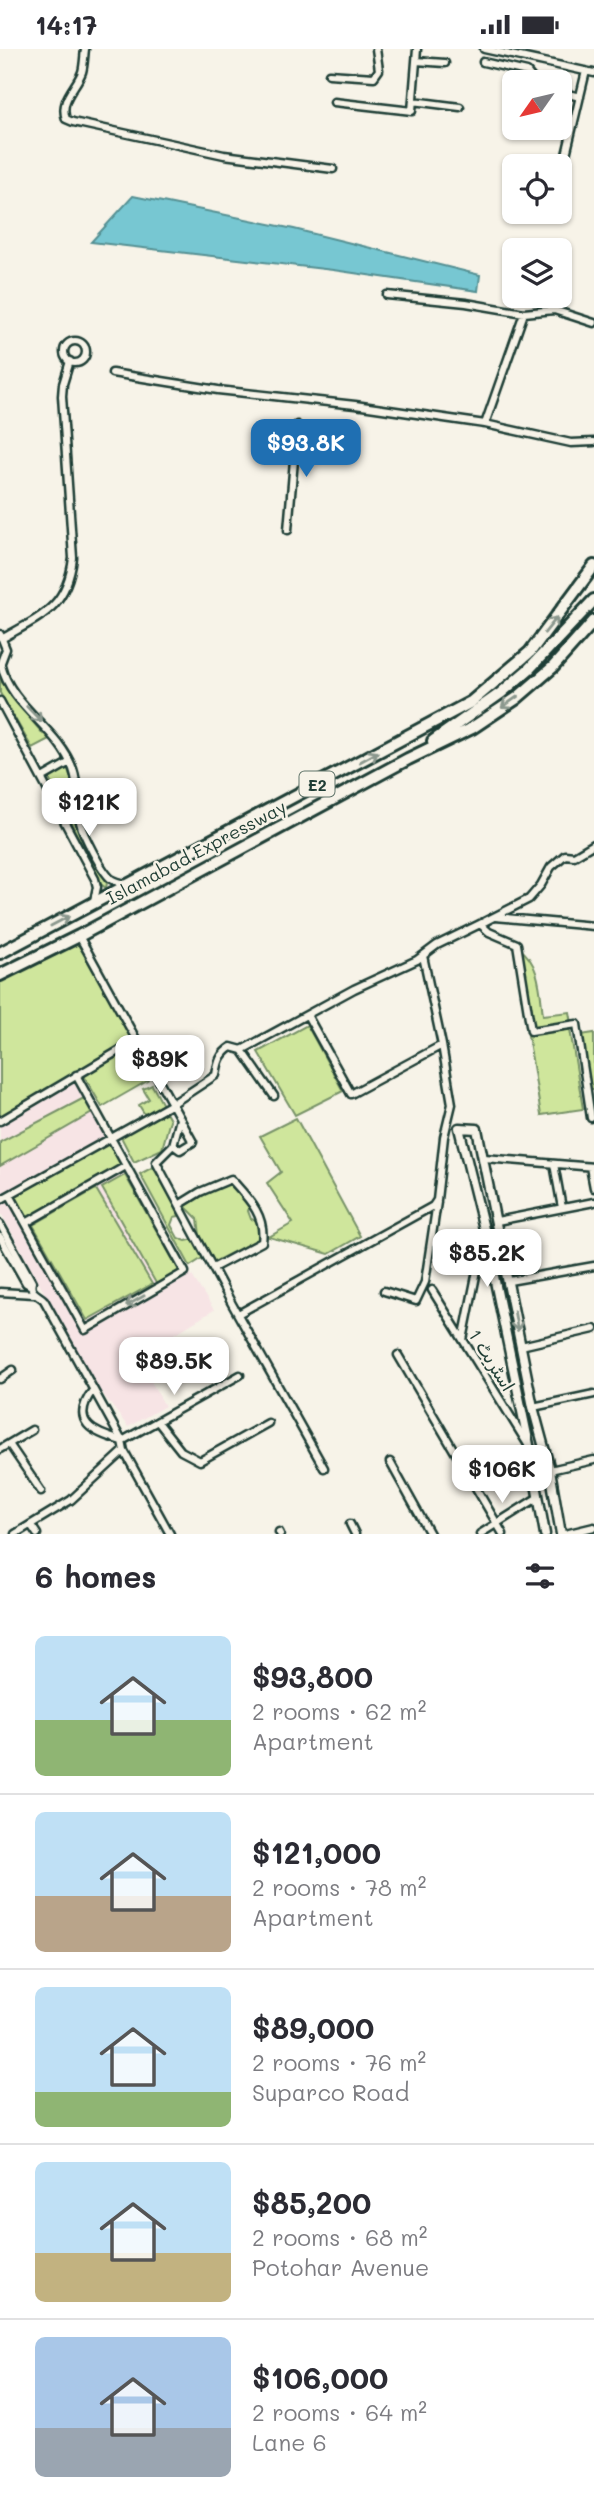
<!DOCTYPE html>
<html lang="en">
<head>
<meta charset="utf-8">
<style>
  body { margin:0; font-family:Mali,"Playpen Sans Arabic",sans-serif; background:#f7f7f7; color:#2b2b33; height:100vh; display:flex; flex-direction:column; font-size:26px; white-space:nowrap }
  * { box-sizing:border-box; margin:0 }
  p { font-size:23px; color:#7c7c81 }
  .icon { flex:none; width:38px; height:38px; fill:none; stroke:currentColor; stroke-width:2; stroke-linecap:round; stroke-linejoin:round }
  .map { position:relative; height:1485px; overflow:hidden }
  .details { display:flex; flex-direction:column; background:#fff; flex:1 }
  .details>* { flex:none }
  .needle { width:46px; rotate:236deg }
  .buttons { position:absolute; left:502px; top:21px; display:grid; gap:14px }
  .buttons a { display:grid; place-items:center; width:70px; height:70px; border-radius:10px; background:#fff; box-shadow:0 2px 5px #0004; font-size:35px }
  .price { position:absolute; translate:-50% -60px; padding:0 16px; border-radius:14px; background:#fff; color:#222; font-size:23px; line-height:46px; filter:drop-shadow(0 2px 4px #0008) }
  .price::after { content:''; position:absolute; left:50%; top:42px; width:21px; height:16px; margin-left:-10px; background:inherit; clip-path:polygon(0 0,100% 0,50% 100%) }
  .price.current { background:#1f6fb2; color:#fff }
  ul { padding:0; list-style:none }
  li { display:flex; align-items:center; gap:21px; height:175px; padding:0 35px }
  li+li { border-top:2px solid #e1e1e2 }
  li span { display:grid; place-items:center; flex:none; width:196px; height:140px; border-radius:10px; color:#555 }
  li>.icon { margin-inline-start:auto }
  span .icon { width:84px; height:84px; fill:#fffc; stroke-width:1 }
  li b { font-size:30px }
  h2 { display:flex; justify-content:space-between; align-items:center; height:84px; padding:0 35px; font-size:30px }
  .status { display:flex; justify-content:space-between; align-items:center; height:49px; padding:0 35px; background:#fff; direction:ltr }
  .status svg { height:19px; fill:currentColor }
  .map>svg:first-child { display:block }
  .built { fill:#f7e4e5 }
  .green { fill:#cfe69c; stroke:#779268; stroke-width:2 }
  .water { fill:#77c7d2; stroke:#549093; stroke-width:2 }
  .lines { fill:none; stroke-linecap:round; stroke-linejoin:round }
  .minor-casing { stroke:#1f3d34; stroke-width:11 }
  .tertiary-casing { stroke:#1f3d34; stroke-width:13 }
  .trunk-casing { stroke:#1f3d34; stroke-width:16 }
  .minor { stroke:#f7f3e8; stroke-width:6 }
  .tertiary { stroke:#f7f3e8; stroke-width:8 }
  .trunk { stroke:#f7f3e8; stroke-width:10 }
  .oneway { stroke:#8b988e }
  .labels { text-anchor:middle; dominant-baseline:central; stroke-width:5; stroke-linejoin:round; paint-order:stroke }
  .shield { fill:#f7f3e8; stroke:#60746a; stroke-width:2 }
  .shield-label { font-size:16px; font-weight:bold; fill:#1f3d34 }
  .street-label { font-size:18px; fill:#1f3d34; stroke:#f7f3e8 }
</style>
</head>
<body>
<div class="status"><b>14:17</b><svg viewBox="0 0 49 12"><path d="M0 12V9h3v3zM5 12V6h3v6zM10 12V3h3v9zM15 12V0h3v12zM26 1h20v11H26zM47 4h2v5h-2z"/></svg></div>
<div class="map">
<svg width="594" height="1485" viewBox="0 0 594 1485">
  <rect width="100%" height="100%" fill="#f7f3e8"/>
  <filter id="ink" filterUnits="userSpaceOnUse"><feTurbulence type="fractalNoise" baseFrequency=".0143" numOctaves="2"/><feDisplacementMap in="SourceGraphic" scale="14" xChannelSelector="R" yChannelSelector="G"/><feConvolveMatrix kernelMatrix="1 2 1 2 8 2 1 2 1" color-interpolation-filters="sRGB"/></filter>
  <g filter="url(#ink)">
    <!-- built -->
    <path class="built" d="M78,1032L185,1223L187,1219L214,1261L137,1308L165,1357L128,1378L90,1328L0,1162V1074Z"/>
    <!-- green -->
    <path class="green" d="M0,631L31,667V671L43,685L47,682L51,689L32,699L0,644Z
      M67,718L72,732L77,776L107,834L106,839L102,836L50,732V728Z
      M74,889L137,991L0,1071V929Z
      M519,899C540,914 540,942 543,966L570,963L572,974L533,979Z
      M307,976L343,1042L295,1066L258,1003Z
      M570,980L583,1060L541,1066L528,986Z
      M594,984V1040H591L581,986Z
      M131,999L149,1031L102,1058L83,1025Z
      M152,1036L163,1056L145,1066L139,1056L149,1050L143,1040Z
      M86,1048L92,1064L0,1117V1093Z
      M165,1062L170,1071L162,1100L134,1113L120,1086Z
      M296,1069L360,1187L329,1205L269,1188L293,1174L267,1134L281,1123L260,1087Z
      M109,1093L122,1115L27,1169L15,1145Z
      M153,1118L176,1158L179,1167L174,1168L171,1176L178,1189L186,1192L195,1190L204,1208L190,1217L140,1125Z
      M125,1126L180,1223L157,1236L102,1139Z
      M227,1133L250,1156L248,1162L251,1170L258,1172L260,1189L214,1213L200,1186L198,1170L185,1157Z
      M96,1140L152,1235L87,1271L33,1176Z"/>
    <!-- water -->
    <path class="water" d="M133,147L294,180L480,226L478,242L333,221L91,193Z"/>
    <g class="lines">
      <defs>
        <path id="minor" d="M85,0C84,7 84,16 82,23C76,39 59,51 66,70L73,73L224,106L333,120
          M484,0L594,24
          M416,12L445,14
          M483,13L527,23L535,33
          M329,25L374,28L379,21L376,0
          M560,43L580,48
          M413,52L460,58
          M334,53L412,62L417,0
          M560,131L586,22
          M387,246L466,254L524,264L554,261L594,274
          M64 303a11 11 0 1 1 22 0a11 11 0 1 1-22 0Z
          M112,324L218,341L355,356L485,375L571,394L594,393
          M485,375L524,264
          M288,481L297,376
          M0,585L6,600L0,616
          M3,589C42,567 67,558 73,509L62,347L63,335L70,312
          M1,616C11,658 58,679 73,720C79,737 77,756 80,773C83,786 101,821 111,830C116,833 120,834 126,835
          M0,652L95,830L97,838L94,852
          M42,729L70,713
          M495,868L594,877
          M480,875L529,850L541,836L551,818L565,806L574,807L594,795
          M79,887C117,955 155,1024 193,1093L180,1101L173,1096L180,1070
          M307,966L351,1045L442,996L423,907
          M242,1001L354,940L417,911L437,896L480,875L489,883L517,895L531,982L577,975L591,1069
          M0,1072L137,991
          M173,1096L156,1113L232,1255L324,1419
          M484,1109L594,1118
          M554,1115L562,1159
          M590,1118L594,1139
          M10,1146L85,1281L185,1223L76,1026
          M0,1151L172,1055L216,1026C218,1013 220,1005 231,998L242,1001L274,1047
          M179,1156L200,1143L231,1130C248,1149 266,1166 262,1193L213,1219
          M497,1172L594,1153
          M26,1174L126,1117
          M0,1175L32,1233C29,1244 38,1245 44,1251L122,1392L124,1402L71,1451L15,1485
          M0,1188L26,1234L31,1237
          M509,1232L594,1217
          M432,1241L527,1394
          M384,1242L416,1252L425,1233L437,1153
          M0,1243L34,1245
          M238,1265L433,1157L437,1151L444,1088L452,1055L442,996
          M463,1291L484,1187
          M521,1297L594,1280
          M398,1306L503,1485
          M0,1330L13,1321
          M93,1341C69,1373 93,1384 122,1392L240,1326
          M533,1358L594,1345
          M158,1373L181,1402L200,1412L268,1374
          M9,1395L41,1442
          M0,1400L32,1381
          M124,1402L170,1485
          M390,1413L430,1485
          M550,1421L594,1411
          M350,1475L355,1485
          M31,1476L37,1485
          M279,1483L280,1485
          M480,1485L537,1449
          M565,1485L594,1478"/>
        <path id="tertiary" d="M545,1485L529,1396L485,1184L459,1079L477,1080L533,1358L550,1421L561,1485"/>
        <path id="trunk" d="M433,692L501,644L529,620L594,551
          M0,904L471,653L530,603L594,517
          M0,926L79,887L408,710L472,679L517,649L553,618L594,572"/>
      </defs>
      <!-- minor casing -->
      <use href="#minor" class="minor-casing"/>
      <!-- tertiary casing -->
      <use href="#tertiary" class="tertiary-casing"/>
      <!-- trunk casing -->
      <use href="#trunk" class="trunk-casing"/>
      <!-- minor -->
      <use href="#minor" class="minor"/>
      <!-- tertiary -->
      <use href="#tertiary" class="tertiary"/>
      <!-- trunk -->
      <use href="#trunk" class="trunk"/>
    </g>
    <!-- one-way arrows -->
    <defs><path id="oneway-shaft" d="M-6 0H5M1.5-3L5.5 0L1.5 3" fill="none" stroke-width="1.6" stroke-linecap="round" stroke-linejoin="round" transform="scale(1.75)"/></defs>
    <g class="oneway">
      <use href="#oneway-shaft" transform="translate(551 576) rotate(-51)"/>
      <use href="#oneway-shaft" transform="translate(510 653) rotate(145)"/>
      <use href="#oneway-shaft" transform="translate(34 665) rotate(46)"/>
      <use href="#oneway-shaft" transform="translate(369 708) rotate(-29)"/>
      <use href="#oneway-shaft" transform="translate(60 872) rotate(-28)"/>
      <use href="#oneway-shaft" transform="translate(135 1252) rotate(150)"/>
      <use href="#oneway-shaft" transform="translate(516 1272) rotate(80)"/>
    </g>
  </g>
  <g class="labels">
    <!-- shield labels -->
    <rect class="shield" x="299.5" y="722.5" width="35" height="25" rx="5"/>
    <g class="shield-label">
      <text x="317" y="735">E2</text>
    </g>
    <!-- street labels -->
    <g class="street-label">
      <text transform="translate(196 803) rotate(-28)">Islamabad Expressway</text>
      <text transform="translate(492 1311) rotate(58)">اسٹریٹ 1</text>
    </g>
  </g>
</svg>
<div class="buttons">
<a><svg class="needle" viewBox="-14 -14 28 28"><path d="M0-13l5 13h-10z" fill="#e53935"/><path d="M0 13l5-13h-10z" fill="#7c7c81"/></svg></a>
<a><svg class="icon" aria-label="locate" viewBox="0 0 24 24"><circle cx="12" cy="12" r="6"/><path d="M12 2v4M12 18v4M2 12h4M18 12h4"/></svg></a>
<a><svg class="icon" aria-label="layers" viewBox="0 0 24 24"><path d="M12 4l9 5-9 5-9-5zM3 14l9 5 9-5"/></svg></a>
</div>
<b class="price current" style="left:306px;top:430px">$93.8K</b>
<b class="price" style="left:89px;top:789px">$121K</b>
<b class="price" style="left:160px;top:1046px">$89K</b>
<b class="price" style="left:487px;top:1240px">$85.2K</b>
<b class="price" style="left:174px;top:1348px">$89.5K</b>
<b class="price" style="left:502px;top:1456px">$106K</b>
</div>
<section class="details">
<h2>6 homes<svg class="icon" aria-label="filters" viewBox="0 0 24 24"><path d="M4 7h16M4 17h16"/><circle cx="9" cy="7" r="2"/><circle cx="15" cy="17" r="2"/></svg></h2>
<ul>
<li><span style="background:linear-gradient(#bfe0f5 60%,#8fb573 0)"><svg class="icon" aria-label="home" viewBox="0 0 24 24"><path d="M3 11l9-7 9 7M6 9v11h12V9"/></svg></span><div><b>$93,800</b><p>2 rooms · 62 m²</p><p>Apartment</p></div></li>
<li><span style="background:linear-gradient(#bfe0f5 60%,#b9a48a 0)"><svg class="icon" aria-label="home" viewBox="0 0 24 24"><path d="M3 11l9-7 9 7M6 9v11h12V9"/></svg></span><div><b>$121,000</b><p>2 rooms · 78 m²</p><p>Apartment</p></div></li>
<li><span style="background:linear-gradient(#bfe0f5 75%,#8fb573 0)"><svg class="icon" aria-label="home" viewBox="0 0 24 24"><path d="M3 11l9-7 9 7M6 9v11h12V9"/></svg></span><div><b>$89,000</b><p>2 rooms · 76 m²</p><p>Suparco Road</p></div></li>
<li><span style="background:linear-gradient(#bfe0f5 65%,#c2b280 0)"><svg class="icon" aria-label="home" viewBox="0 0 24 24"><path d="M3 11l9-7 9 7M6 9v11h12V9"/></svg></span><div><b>$85,200</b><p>2 rooms · 68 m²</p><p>Potohar Avenue</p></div></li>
<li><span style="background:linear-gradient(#a9c7e8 65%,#9aa5b1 0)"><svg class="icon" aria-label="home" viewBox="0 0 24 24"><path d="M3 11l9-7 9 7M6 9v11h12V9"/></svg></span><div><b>$106,000</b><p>2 rooms · 64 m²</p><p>Lane 6</p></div></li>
</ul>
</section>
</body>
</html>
